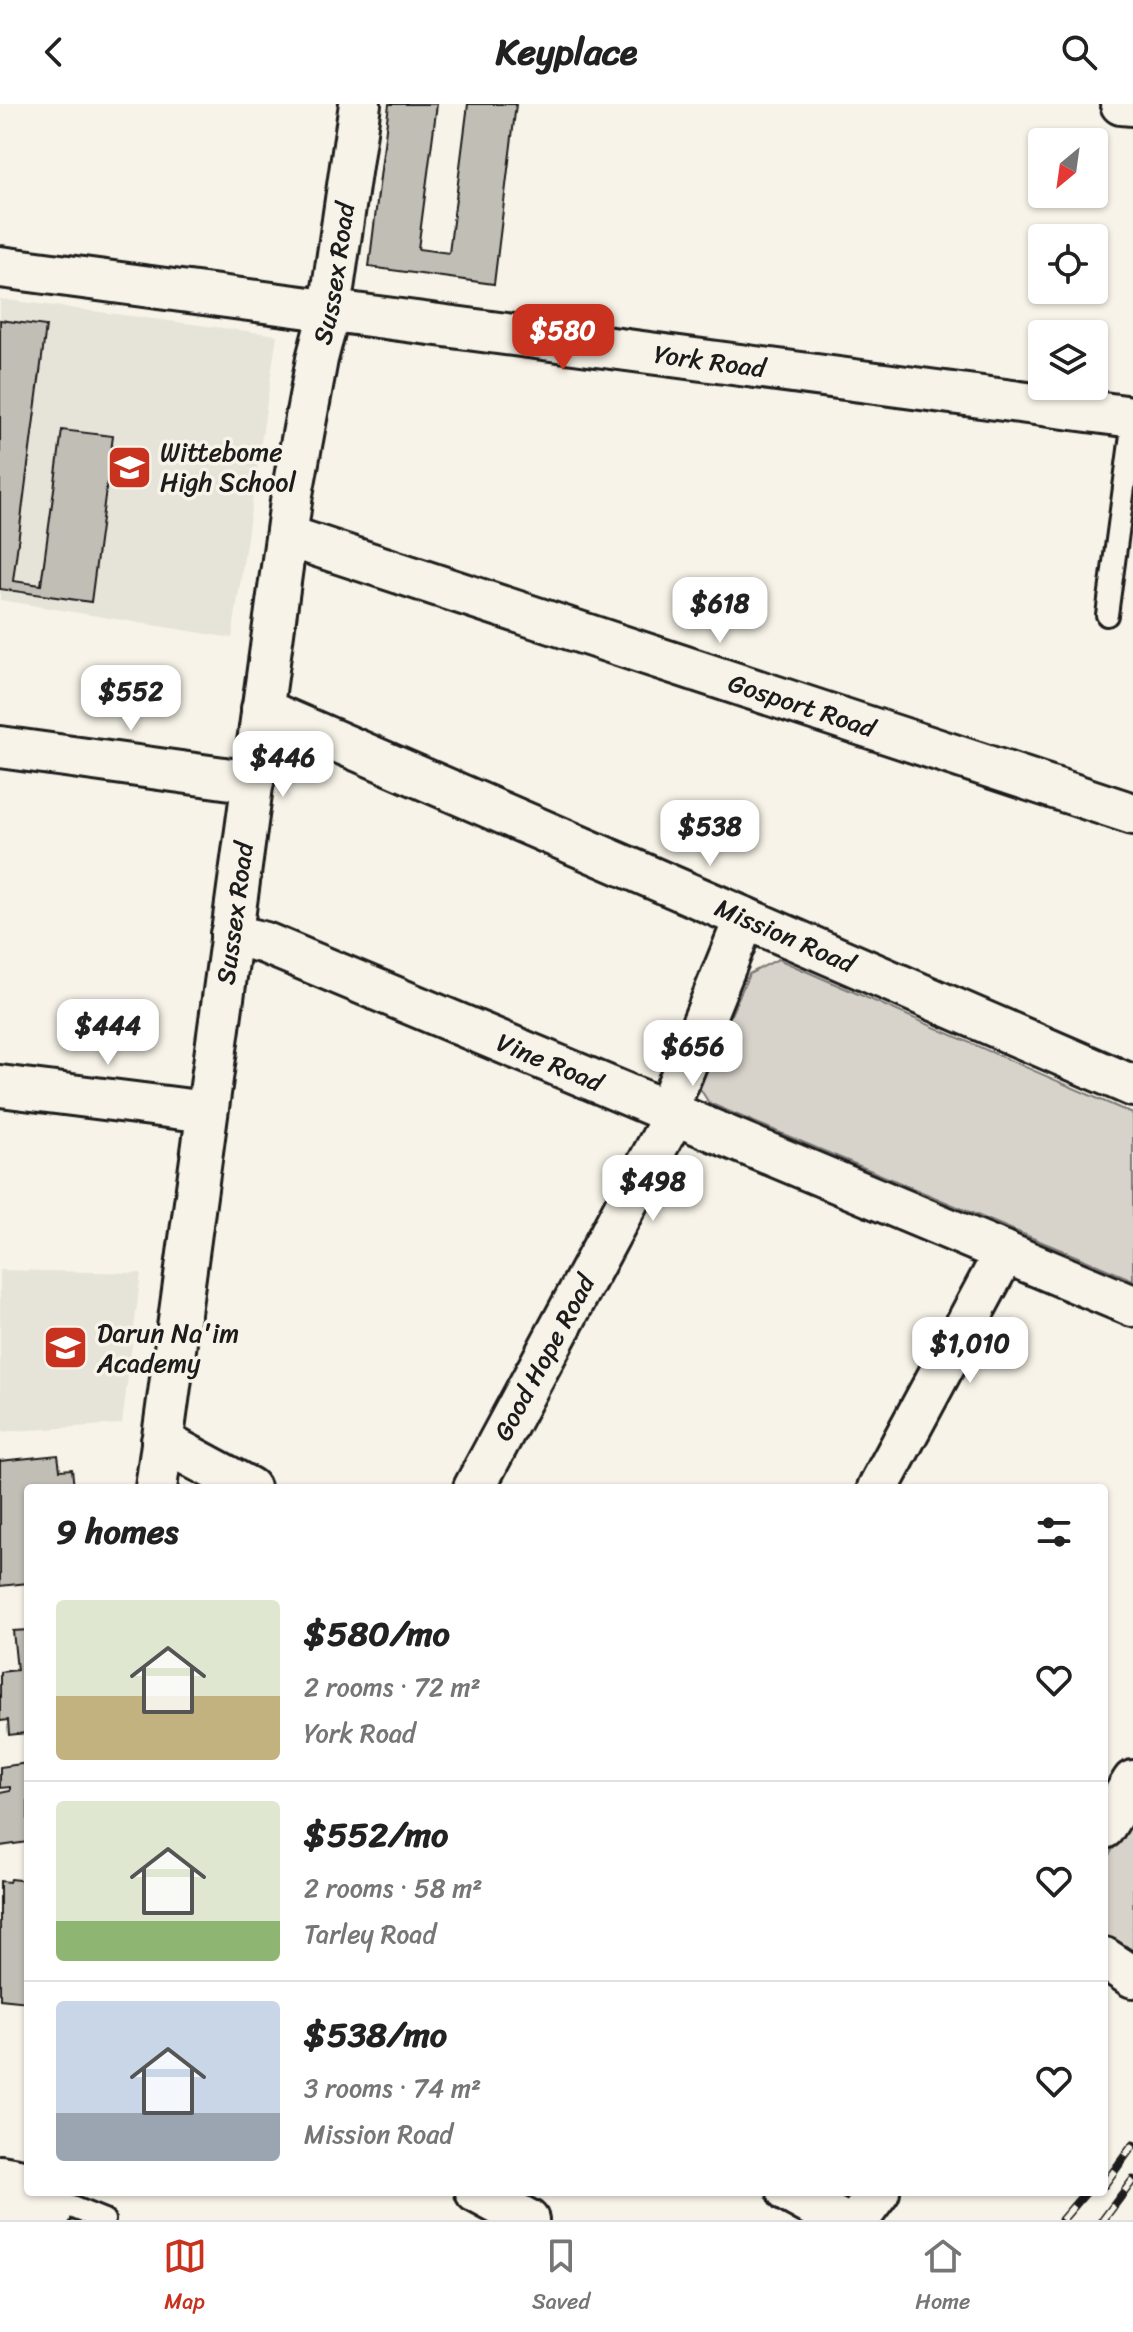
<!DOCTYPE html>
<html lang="en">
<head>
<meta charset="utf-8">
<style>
  body { margin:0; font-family:Sriracha,sans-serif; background:#f6f6f6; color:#222; height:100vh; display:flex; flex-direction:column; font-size:30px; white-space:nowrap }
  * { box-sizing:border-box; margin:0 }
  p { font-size:26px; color:#767676 }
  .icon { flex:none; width:44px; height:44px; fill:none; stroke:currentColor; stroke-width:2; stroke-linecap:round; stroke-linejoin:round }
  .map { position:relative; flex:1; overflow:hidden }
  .panel { position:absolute; left:24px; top:1380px; width:1084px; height:712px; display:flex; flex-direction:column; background:#fff; border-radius:8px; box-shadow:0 2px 6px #0004 }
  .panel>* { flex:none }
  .needle { width:52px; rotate:209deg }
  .controls { position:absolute; left:1028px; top:24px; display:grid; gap:16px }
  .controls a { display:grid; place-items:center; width:80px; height:80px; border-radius:8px; background:#fff; box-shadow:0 2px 6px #0004; font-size:40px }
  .price { position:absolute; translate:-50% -68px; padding:0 18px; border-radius:16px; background:#fff; color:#222; font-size:26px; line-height:52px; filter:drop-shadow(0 2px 4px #0008) }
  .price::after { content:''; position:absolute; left:50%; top:48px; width:24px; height:18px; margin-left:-12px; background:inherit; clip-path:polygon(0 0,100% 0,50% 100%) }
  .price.selected { background:#c8321e; color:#fff }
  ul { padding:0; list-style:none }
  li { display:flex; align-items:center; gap:24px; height:200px; padding:0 32px }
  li+li { border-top:2px solid #e0e0e0 }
  li span { display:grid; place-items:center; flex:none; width:224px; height:160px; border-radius:8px; color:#555 }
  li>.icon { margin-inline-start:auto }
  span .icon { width:96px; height:96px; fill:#fffc; stroke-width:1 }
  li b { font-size:34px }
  h2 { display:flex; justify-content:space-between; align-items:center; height:96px; padding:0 32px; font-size:34px }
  header { display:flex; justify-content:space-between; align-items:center; height:104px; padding:0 32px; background:#fff; font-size:36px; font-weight:700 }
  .menu { display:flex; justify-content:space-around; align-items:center; height:112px; border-top:2px solid #e0e0e0; background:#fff; font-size:22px; color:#767676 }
  .menu a { display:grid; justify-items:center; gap:4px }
  .menu .selected { color:#c8321e }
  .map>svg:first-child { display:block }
  .built { fill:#e6e3d9 }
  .green { fill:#d7d3cb; stroke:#7a7874; stroke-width:2 }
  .building { fill:#c0beb5; stroke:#1c1c1c; stroke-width:2 }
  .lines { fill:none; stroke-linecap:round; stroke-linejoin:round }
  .service-casing { stroke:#1c1c1c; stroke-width:26 }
  .minor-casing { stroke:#1c1c1c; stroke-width:46 }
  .service { stroke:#f7f3e8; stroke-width:20 }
  .minor { stroke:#f7f3e8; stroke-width:40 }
  .rail-casing { stroke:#1c1c1c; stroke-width:9 }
  .rail { stroke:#f7f3e8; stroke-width:6; stroke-dasharray:18; stroke-linecap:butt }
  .labels { text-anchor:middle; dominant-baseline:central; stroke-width:7; stroke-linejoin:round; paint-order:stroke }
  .street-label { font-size:26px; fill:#1c1c1c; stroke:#f7f3e8 }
  .poi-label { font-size:26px; fill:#1c1c1c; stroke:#f7f3e8; text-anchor:start }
</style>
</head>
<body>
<header><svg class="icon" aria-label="back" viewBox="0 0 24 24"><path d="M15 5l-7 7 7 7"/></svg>Keyplace<svg class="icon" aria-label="search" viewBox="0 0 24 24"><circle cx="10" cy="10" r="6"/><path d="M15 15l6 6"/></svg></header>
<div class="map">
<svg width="1133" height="2116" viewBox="0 0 1133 2116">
  <rect width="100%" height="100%" fill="#f7f3e8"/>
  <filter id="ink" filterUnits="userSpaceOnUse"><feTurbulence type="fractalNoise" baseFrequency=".0125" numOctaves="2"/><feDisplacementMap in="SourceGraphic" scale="16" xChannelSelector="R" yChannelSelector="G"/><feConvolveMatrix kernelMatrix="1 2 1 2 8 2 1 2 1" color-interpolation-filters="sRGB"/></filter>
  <g filter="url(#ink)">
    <!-- built -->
    <path class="built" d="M0,195L277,231L232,534L0,496Z
      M0,1166L141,1169L122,1320L0,1328Z"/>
    <!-- green -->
    <path class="green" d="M778,855L1133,1010V1176L709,999L699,983L749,870Z
      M1133,1713V1847L1124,1848L1104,1834V1759Z"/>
    <!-- building -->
    <path class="building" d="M389,0H437L418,145L449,149L468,0H516L494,180L369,163Z
      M0,216L46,222L13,477L41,481L62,326L113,332L91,498L0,485Z
      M58,1351L60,1366L72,1365L74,1384H28V1479L0,1482V1357Z
      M28,1526L26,1629L9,1631L8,1616L0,1617V1568L17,1566L13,1527Z
      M28,1659V1738L0,1742V1689L10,1687V1683L0,1684V1663Z
      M10,1775L28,1777V1898L0,1895V1777L9,1778Z"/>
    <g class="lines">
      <defs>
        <path id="service" d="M1107,511L1133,316
          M54,2096L104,2116"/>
        <g id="minor">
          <path d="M1121,0L1133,1"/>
          <path id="s1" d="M0,163L1133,313"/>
          <path id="s2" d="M287,432L1133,710"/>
          <path id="s3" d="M262,605L1133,982"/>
          <path d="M0,643L253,678"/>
          <path id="s4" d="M231,830L265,839L1133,1202"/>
          <path d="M0,982L207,1008"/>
          <path d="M162,1337L249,1384"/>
          <path id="s5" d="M156,1384L292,390L317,255L330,205L360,0"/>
          <path id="s6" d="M474,1384L666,1026L667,1007L745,814"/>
          <path d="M878,1384L1005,1148"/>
          <path d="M1104,1724L1133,1677"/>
          <path d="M1104,1854L1133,1873"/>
          <path d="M0,2072L28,2077"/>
          <path d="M476,2088L528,2116"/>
          <path d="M788,2088L839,2116"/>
          <path d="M0,2102L51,2109"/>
          <path d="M858,2116L879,2088"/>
        </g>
      </defs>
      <!-- service casing -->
      <use href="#service" class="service-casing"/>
      <!-- minor casing -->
      <use href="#minor" class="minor-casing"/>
      <!-- service -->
      <use href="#service" class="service"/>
      <!-- minor -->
      <use href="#minor" class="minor"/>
      <defs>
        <path id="rail" d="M1104,2081L1133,2041
          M1062,2116L1086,2088
          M1103,2116L1133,2076"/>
      </defs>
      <!-- rail casing -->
      <use href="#rail" class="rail-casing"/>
      <!-- rail -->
      <use href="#rail" class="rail"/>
    </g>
  </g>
  <!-- icons -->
  <defs>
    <symbol id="school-square" viewBox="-11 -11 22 22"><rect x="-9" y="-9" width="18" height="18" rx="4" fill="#c8321e" stroke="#f7f3e8"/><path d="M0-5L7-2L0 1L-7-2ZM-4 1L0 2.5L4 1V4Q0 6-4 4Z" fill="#fff"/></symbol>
  </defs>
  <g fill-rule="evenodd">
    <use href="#school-square" x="104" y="338" width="51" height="51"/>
    <use href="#school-square" x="40" y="1218" width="51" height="51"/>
  </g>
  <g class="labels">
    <!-- street labels -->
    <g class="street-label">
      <text stroke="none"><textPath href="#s5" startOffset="1228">Sussex Road</textPath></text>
      <text stroke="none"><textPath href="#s1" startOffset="716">York Road</textPath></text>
      <text stroke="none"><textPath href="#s2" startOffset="542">Gosport Road</textPath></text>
      <text stroke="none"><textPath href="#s5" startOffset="580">Sussex Road</textPath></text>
      <text stroke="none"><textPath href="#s3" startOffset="570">Mission Road</textPath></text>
      <text stroke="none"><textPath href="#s4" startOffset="344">Vine Road</textPath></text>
      <text stroke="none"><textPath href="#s6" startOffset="148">Good Hope Road</textPath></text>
    </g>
    <!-- poi labels -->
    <g class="poi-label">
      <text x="160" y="348">Wittebome<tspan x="160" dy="30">High School</tspan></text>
      <text x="97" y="1229">Darun Na'im<tspan x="97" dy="30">Academy</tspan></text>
    </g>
  </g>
</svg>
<div class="controls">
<a><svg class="needle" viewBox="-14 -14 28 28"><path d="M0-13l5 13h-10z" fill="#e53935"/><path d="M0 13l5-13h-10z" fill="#767676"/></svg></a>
<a><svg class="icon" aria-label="locate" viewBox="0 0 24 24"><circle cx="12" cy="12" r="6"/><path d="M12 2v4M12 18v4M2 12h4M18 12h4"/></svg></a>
<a><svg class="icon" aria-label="layers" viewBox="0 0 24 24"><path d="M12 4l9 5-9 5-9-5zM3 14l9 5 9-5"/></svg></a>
</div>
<b class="price selected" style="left:563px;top:268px">$580</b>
<b class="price" style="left:720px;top:541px">$618</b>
<b class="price" style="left:131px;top:629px">$552</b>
<b class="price" style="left:283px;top:695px">$446</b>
<b class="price" style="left:710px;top:764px">$538</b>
<b class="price" style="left:108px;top:963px">$444</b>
<b class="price" style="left:693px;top:984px">$656</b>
<b class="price" style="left:653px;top:1119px">$498</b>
<b class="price" style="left:970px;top:1281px">$1,010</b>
<section class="panel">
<h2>9 homes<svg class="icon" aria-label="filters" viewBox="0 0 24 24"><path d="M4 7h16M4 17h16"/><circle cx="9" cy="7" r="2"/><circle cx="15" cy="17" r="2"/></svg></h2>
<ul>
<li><span style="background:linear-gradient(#dfe7d0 60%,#c2b280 0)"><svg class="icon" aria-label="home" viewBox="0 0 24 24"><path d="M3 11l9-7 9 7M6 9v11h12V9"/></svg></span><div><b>$580/mo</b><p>2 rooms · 72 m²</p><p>York Road</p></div><svg class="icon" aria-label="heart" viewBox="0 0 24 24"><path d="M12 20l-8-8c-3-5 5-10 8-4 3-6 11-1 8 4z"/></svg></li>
<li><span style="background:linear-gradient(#dfe7d0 75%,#8fb573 0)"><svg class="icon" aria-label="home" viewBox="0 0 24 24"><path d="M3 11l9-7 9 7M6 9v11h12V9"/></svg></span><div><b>$552/mo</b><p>2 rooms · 58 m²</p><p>Tarley Road</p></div><svg class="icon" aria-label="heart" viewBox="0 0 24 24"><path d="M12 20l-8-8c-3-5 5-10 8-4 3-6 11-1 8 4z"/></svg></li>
<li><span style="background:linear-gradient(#c9d6e8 70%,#9aa5b1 0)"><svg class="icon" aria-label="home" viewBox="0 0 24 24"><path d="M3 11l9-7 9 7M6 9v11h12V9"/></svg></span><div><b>$538/mo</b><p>3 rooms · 74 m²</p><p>Mission Road</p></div><svg class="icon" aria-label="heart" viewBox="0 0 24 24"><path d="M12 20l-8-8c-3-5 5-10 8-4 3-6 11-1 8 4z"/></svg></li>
</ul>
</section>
</div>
<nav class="menu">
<a class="selected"><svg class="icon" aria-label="map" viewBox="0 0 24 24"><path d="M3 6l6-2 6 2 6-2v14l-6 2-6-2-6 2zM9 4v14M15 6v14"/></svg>Map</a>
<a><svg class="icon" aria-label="saved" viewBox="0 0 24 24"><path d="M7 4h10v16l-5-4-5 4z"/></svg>Saved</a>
<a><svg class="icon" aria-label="home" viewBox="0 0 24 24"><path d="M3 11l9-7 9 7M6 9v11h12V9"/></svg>Home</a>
</nav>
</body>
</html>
